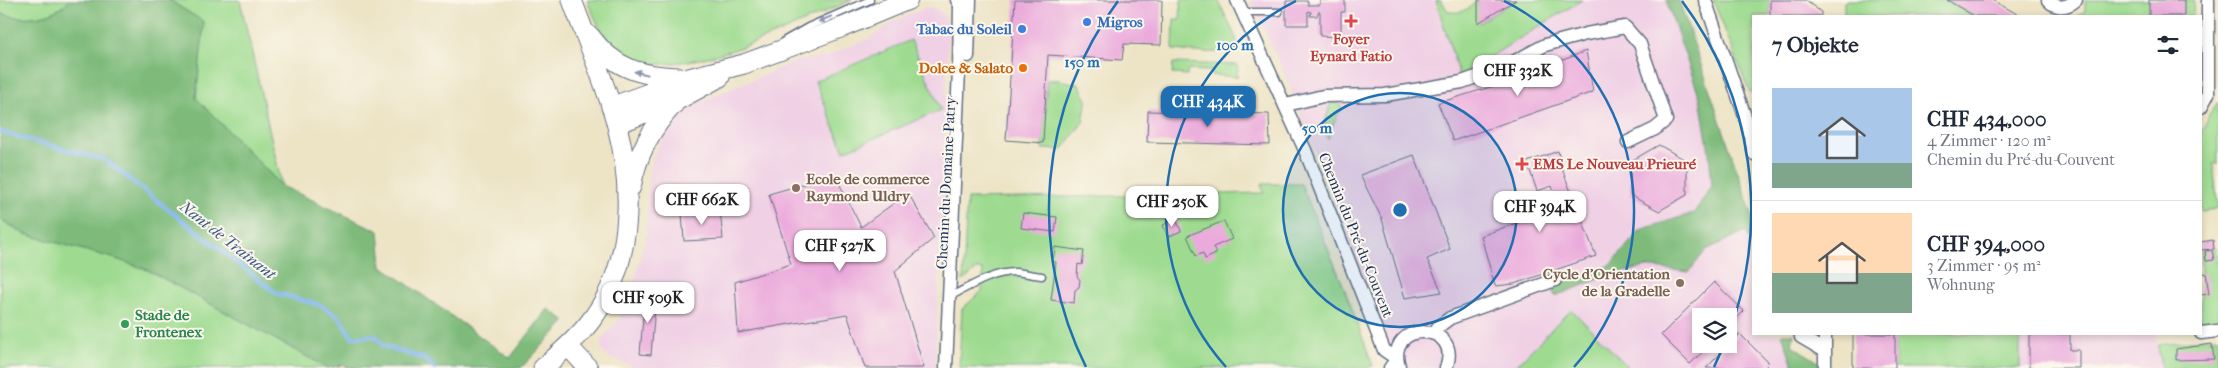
<!DOCTYPE html>
<html lang="de">
<head>
<meta charset="utf-8">
<style>
  body { margin:0; font-family:"IM FELL French Canon",serif; background:#f6f6f7; color:#1f2937; height:100vh; display:flex; flex-direction:column; font-size:19px; white-space:nowrap }
  * { box-sizing:border-box; margin:0 }
  p { font-size:16px; color:#747a83 }
  .icon { flex:none; width:28px; height:28px; fill:none; stroke:currentColor; stroke-width:2; stroke-linecap:round; stroke-linejoin:round }
  .map { position:relative; flex:1; overflow:hidden }
  .sheet { position:absolute; left:1752px; top:15px; width:450px; height:320px; display:flex; flex-direction:column; background:#fff; border-radius:0px; box-shadow:0 2px 8px #0003 }
  .sheet>* { flex:none }
  .controls { position:absolute; left:1692px; top:308px; display:grid; gap:10px }
  .controls a { display:grid; place-items:center; width:45px; height:45px; border-radius:0px; background:#fff; box-shadow:0 2px 8px #0003; font-size:25px }
  .price { position:absolute; translate:-50% -42px; padding:0 11px; border-radius:10px; background:#fff; color:#222; font-size:16px; line-height:32px; filter:drop-shadow(0 1px 2px #0008) }
  .price::after { content:''; position:absolute; left:50%; top:30px; width:15px; height:11px; margin-left:-8px; background:inherit; clip-path:polygon(0 0,100% 0,50% 100%) }
  .price.selected { background:#1f6fb2; color:#fff }
  ul { padding:0; list-style:none }
  li { display:flex; align-items:center; gap:15px; height:125px; padding:0 20px }
  li+li { border-top:1px solid #e0e1e3 }
  li span { display:grid; place-items:center; flex:none; width:140px; height:100px; border-radius:0px; color:#555 }
  li>.icon { margin-inline-start:auto }
  span .icon { width:60px; height:60px; fill:#fffc; stroke-width:1 }
  li b { font-size:21px }
  h2 { display:flex; justify-content:space-between; align-items:center; height:60px; padding:0 20px; font-size:21px }
  .map>svg:first-child { display:block }
  .built { fill:#f0d0e5; fill-rule:evenodd }
  .green { fill:#9edb90; stroke:#5c8577 }
  .forest { fill:#7ebb7a; stroke:#4c756c }
  .lines { fill:none; stroke-linecap:round; stroke-linejoin:round }
  .stream { stroke:#80b5ee; stroke-width:4.5 }
  .building { fill:#ebaadc }
  .lane-casing { stroke:#646e82; stroke-width:9 }
  .street-casing { stroke:#646e82; stroke-width:15 }
  .secondary-casing { stroke:#646e82; stroke-width:21 }
  .lane { stroke:#fff; stroke-width:6 }
  .street { stroke:#fff; stroke-width:12 }
  .secondary { stroke:#fff; stroke-width:19 }
  .oneway { fill:#8d97ae }
  .ring { fill:none; stroke:#1f6fb2; stroke-width:2.5 }
  .health-dot { fill:#e0444e; stroke:#fbf7ec; stroke-width:2 }
  .shop-dot { fill:#3f7fe0; stroke:#fbf7ec; stroke-width:2 }
  .food-dot { fill:#e8710a; stroke:#fbf7ec; stroke-width:2 }
  .education-dot { fill:#8d6e63; stroke:#fbf7ec; stroke-width:2 }
  .leisure-dot { fill:#2e9e5b; stroke:#fbf7ec; stroke-width:2 }
  .labels { text-anchor:middle; dominant-baseline:central; stroke-width:4; stroke-linejoin:round; paint-order:stroke }
  .shop-label { font-size:15px; font-weight:bold; fill:#366cbe; stroke:#fbf7ec; text-anchor:start }
  .health-label { font-size:15px; font-weight:bold; fill:#be3a42; stroke:#fbf7ec }
  .food-label { font-size:15px; font-weight:bold; fill:#c56008; stroke:#fbf7ec; text-anchor:end }
  .education-label { font-size:15px; font-weight:bold; fill:#785e54; stroke:#fbf7ec; text-anchor:start }
  .street-label { font-size:15px; fill:#1b2f5e; stroke:#fbf7ec }
  .leisure-label { font-size:15px; font-weight:bold; fill:#27864d; stroke:#fbf7ec; text-anchor:start }
  .water-label { font-size:16px; font-style:italic; fill:#395789; stroke:#fbf7ec }
  .centre { fill:#1f6fb2; stroke:#fbf7ec; stroke-width:2.5 }
  .ring-label { font-size:15px; text-anchor:middle; font-weight:bold; fill:#1f6fb2; stroke:#fbf7ec; stroke-width:4; stroke-linejoin:round; paint-order:stroke }
</style>
</head>
<body>
<div class="map">
<svg width="2218" height="368" viewBox="0 0 2218 368">
  <rect width="100%" height="100%" fill="#fbf7ec"/>
  <filter id="ink" filterUnits="userSpaceOnUse"><feTurbulence type="fractalNoise" baseFrequency=".02" numOctaves="2"/><feDisplacementMap in="SourceGraphic" scale="10" xChannelSelector="R" yChannelSelector="G"/><feConvolveMatrix kernelMatrix="1 2 1 2 8 2 1 2 1" color-interpolation-filters="sRGB"/></filter>
  <filter id="wash" filterUnits="userSpaceOnUse"><feTurbulence type="fractalNoise" baseFrequency=".0096" numOctaves="4" result="noise"/><feDisplacementMap in="SourceGraphic" scale="20" xChannelSelector="R" yChannelSelector="G"/><feGaussianBlur stdDeviation="1.12" result="paint"/><feColorMatrix in="noise" values="0 0 0 0 0 0 0 0 0 0 0 0 0 0 0 0 0 1.4 0 .05"/><feComposite in="paint" operator="in"/></filter>
  <g filter="url(#wash)">
    <rect width="100%" height="100%" fill="#ede4c6"/>
    <!-- built -->
    <path class="built" d="M1250,0H1436L1459,76L1582,0H1666L1754,251V334H1783L1794,368H1395L1384,328L1286,77ZM1701,316H1729V344H1701Z
      M927,7L937,9L945,16L949,25L935,368H636L606,356L601,348L602,338L618,321L629,299L646,237L649,170L657,147L673,123L685,111L696,104L796,61L825,57L868,39L896,20Z
      M2020,334H2156L2161,368H2020Z"/>
    <!-- green -->
    <path class="green" d="M0,0H69C54,19 21,21 0,13Z
      M169,0H240L282,186L196,98L204,22Z
      M587,0H852C792,26 728,61 661,64C654,65 645,66 638,63C610,51 598,27 587,0Z
      M1181,0H1218L1237,40C1230,59 1190,51 1173,50L1174,19H1180Z
      M1436,0H1441L1448,11C1461,15 1468,9 1478,0L1479,23L1516,0H1582L1459,76Z
      M1713,0H1770V16H1754V92L1750,93Z
      M1847,0H1947L1974,16H1844V2Z
      M2085,0H2194L2193,16H2076L2085,11Z
      M911,40L941,110L844,151L815,81Z
      M1173,63L1238,65L1237,77L1211,75V71L1188,70L1187,75L1172,74Z
      M1047,80H1059L1079,84L1087,100L1083,122L1062,150L1042,149Z
      M1331,102L1339,104L1342,108L1334,122L1328,139L1323,129Z
      M2218,102V164H2213L2218,209L2201,211V129L2206,127L2209,114Z
      M1261,184H1301L1343,285L1373,366L1366,368H959L962,309L982,291L983,270L977,269L963,281L967,199L1264,193Z
      M0,219L25,234L113,258L148,270L328,368H0Z
      M2216,248L2218,262V322L2201,324V250Z
      M1571,309L1627,366L1625,368H1514Z
      M1895,334H2020V368H1895Z
      M2218,337V368H2161L2158,345Z"/>
    <!-- forest -->
    <path class="forest" d="M69,0H169L204,22L196,98L282,186L379,231L382,266L510,358L548,309L566,321L521,368H350L343,365L328,368L148,270L113,258L25,234L0,219V13C21,21 54,19 69,0Z
      M1666,0H1679L1754,220V251L1746,231L1706,250L1689,272L1646,267L1607,276L1555,296L1549,285L1611,265L1640,230L1694,213L1712,186L1709,152L1700,98Z
      M1782,334H1794L1792,345L1820,363V368H1794Z"/>
    <g class="lines">
      <!-- stream -->
      <path class="stream" d="M0,132L105,160L276,293L320,305L339,317L352,337L376,336L383,346L425,359L434,368"/>
    </g>
    <g id="blocks">
      <!-- building -->
      <path class="building" d="M1015,0H1162L1161,45L1124,44L1122,60L1048,55L1043,143L1006,140Z
        M1320,0H1345V12H1341V37L1320,36V12H1318L1317,16H1310L1311,12L1308,11V25H1286V1H1308V5H1320Z
        M1478,0H1516L1478,23Z
        M1770,0H1805L1821,12V16H1770Z
        M1947,0H1992L2021,16H1974Z
        M2149,0H2184V16H2149Z
        M1586,51L1593,92L1453,141L1438,103L1507,82Z
        M1148,111L1269,114L1270,145L1147,142Z
        M1659,145L1687,161V195L1659,211L1630,195L1631,161Z
        M1558,151L1562,169L1596,256L1514,284L1495,286L1481,236L1559,207L1552,186L1537,191L1527,162Z
        M1414,155L1450,249L1427,259L1442,292L1405,298L1382,219L1360,175Z
        M835,175L861,227L908,193L934,238L895,271L924,368H865L847,314L738,333L735,282L791,264L769,194Z
        M720,210L723,239L684,241L682,213Z
        M1023,213L1057,217L1055,232L1021,228Z
        M1176,219L1181,231L1168,237L1163,225Z
        M1224,221L1232,239L1213,247L1216,254L1205,259L1203,253L1196,256L1187,236Z
        M2213,240L2214,249L2201,250V242Z
        M1055,247L1084,251L1082,265L1078,264L1077,276L1080,280L1079,287L1075,290L1074,303L1051,300L1056,262L1053,261Z
        M2212,250L2214,260L2206,261L2205,251Z
        M2206,273L2209,294L2201,295V274Z
        M1714,282L1744,311L1729,326V316H1701V344H1711L1690,364L1661,335Z
        M645,293L656,294L651,355L640,354Z
        M1740,334L1769,363L1764,368H1706Z
        M1853,334H1895V368H1853Z
        M2029,334H2070V350H2079V368H2029Z
        M2212,344L2214,359L2176,360V349Z"/>
    </g>
  </g>
  <g filter="url(#ink)">
    <use href="#blocks" fill-opacity="0" stroke="#646e82" stroke-width="1"/>
    <g class="lines">
      <defs>
        <path id="lane" d="M1242,12H1279
          M785,40L808,27L870,0
          M949,297C969,287 992,272 1015,272C1024,273 1033,275 1042,276"/>
        <path id="street" d="M1237,0L1305,150L1384,350L1397,359L1390,368
          M1705,0L1748,125L1754,154
          M2048,0C2056,9 2067,8 2076,0
          M968,56L970,0
          M1286,105L1323,96L1385,95L1462,82L1502,68L1545,45L1586,34L1625,27L1640,44L1666,120L1655,129L1628,142
          M2201,107L2208,94V0
          M2201,333L2218,331
          M1434,334L1438,327L1450,318L1555,280
          M1801,334V337L1825,351
          M1399,366C1384,320 1464,321 1446,368
          M946,368L959,70L960,5L957,0
          M1825,368V334"/>
        <path id="secondary" d="M590,36C614,69 641,76 680,77
          M611,107L689,78L744,64L843,27L908,0
          M617,124L676,101L720,77
          M631,187C637,154 651,128 674,104
          M568,346L588,368
          M543,368C559,354 576,340 589,323C633,268 634,191 617,126C606,83 587,42 572,0"/>
      </defs>
      <!-- lane casing -->
      <use href="#lane" class="lane-casing"/>
      <!-- street casing -->
      <use href="#street" class="street-casing"/>
      <!-- secondary casing -->
      <use href="#secondary" class="secondary-casing"/>
      <!-- lane -->
      <use href="#lane" class="lane"/>
      <!-- street -->
      <use href="#street" class="street"/>
      <!-- secondary -->
      <use href="#secondary" class="secondary"/>
    </g>
    <!-- one-way arrows -->
    <defs><path id="oneway-solid" d="M-6-.8H1V-3.2L6.5 0L1 3.2V.8H-6Z" transform="scale(1.25)"/></defs>
    <g class="oneway">
      <use href="#oneway-solid" transform="translate(825 19) rotate(157)"/>
      <use href="#oneway-solid" transform="translate(641 73) rotate(-167)"/>
    </g>
  </g>
  <!-- distance rings -->
  <circle cx="1400" cy="210" r="117" fill="#1f6fb2" fill-opacity=".12"/>
  <g class="ring">
    <circle cx="1400" cy="210" r="117"/>
    <path d="M1226 367A234 234 0 0 1 1296 1M1504 1A234 234 0 0 1 1574 367"/>
    <path d="M1724 344A351 351 0 0 1 1714 367M1086 367A351 351 0 0 1 1118 1M1682 1A351 351 0 0 1 1729 333"/>
  </g>
  <!-- markers -->
  <g class="health-dot">
    <path d="M1348.5 13.5h5v5h5v5h-5v5h-5v-5h-5v-5h5z"/>
    <path d="M1519.5 156.5h5v5h5v5h-5v5h-5v-5h-5v-5h5z"/>
  </g>
  <g class="shop-dot">
    <circle cx="1087" cy="22" r="5"/>
    <circle cx="1022" cy="29" r="5"/>
  </g>
  <circle class="food-dot" cx="1023" cy="68" r="5"/>
  <g class="education-dot">
    <circle cx="796" cy="188" r="5"/>
    <circle cx="1680" cy="283" r="5"/>
  </g>
  <circle class="leisure-dot" cx="125" cy="324" r="5"/>
  <g class="labels">
    <!-- shop labels -->
    <g class="shop-label">
      <text x="1097" y="22">Migros</text>
      <text x="1012" y="29" text-anchor="end">Tabac du Soleil</text>
    </g>
    <!-- health labels -->
    <g class="health-label">
      <text x="1351" y="39">Foyer<tspan x="1351" dy="17">Eynard Fatio</tspan></text>
      <text x="1533" y="164" text-anchor="start">EMS Le Nouveau Prieuré</text>
    </g>
    <!-- food labels -->
    <g class="food-label">
      <text x="1013" y="68">Dolce &amp; Salato</text>
    </g>
    <!-- education labels -->
    <g class="education-label">
      <text x="806" y="179">Ecole de commerce<tspan x="806" dy="17">Raymond Uldry</tspan></text>
      <text x="1670" y="274" text-anchor="end">Cycle d'Orientation<tspan x="1670" dy="17">de la Gradelle</tspan></text>
    </g>
    <!-- street labels -->
    <g class="street-label">
      <text transform="translate(946 183) rotate(-87)">Chemin du Domaine-Patry</text>
      <text transform="translate(1356 235) rotate(68)">Chemin du Pré-du-Couvent</text>
    </g>
    <!-- leisure labels -->
    <g class="leisure-label">
      <text x="135" y="315">Stade de<tspan x="135" dy="17">Frontenex</tspan></text>
    </g>
    <!-- water labels -->
    <g class="water-label">
      <text transform="translate(228 240) rotate(38)">Nant de Traînant</text>
    </g>
  </g>
  <circle cx="1400" cy="210" r="8" class="centre"/>
  <g class="ring-label">
    <text x="1235" y="50">100 m</text>
    <text x="1082" y="67">150 m</text>
    <text x="1317" y="133">50 m</text>
  </g>
</svg>
<div class="controls">
<a><svg class="icon" aria-label="layers" viewBox="0 0 24 24"><path d="M12 4l9 5-9 5-9-5zM3 14l9 5 9-5"/></svg></a>
</div>
<b class="price" style="left:1518px;top:97px">CHF 332K</b>
<b class="price selected" style="left:1208px;top:128px">CHF 434K</b>
<b class="price" style="left:702px;top:226px">CHF 662K</b>
<b class="price" style="left:1172px;top:228px">CHF 250K</b>
<b class="price" style="left:1540px;top:233px">CHF 394K</b>
<b class="price" style="left:840px;top:272px">CHF 527K</b>
<b class="price" style="left:648px;top:324px">CHF 509K</b>
<section class="sheet">
<h2>7 Objekte<svg class="icon" aria-label="filters" viewBox="0 0 24 24"><path d="M4 7h16M4 17h16"/><circle cx="9" cy="7" r="2"/><circle cx="15" cy="17" r="2"/></svg></h2>
<ul>
<li><span style="background:linear-gradient(#a9c7e8 75%,#7fa58c 0)"><svg class="icon" aria-label="home" viewBox="0 0 24 24"><path d="M3 11l9-7 9 7M6 9v11h12V9"/></svg></span><div><b>CHF 434,000</b><p>4 Zimmer · 120 m²</p><p>Chemin du Pré-du-Couvent</p></div></li>
<li><span style="background:linear-gradient(#ffd9b3 60%,#7fa58c 0)"><svg class="icon" aria-label="home" viewBox="0 0 24 24"><path d="M3 11l9-7 9 7M6 9v11h12V9"/></svg></span><div><b>CHF 394,000</b><p>3 Zimmer · 95 m²</p><p>Wohnung</p></div></li>
</ul>
</section>
</div>
</body>
</html>
